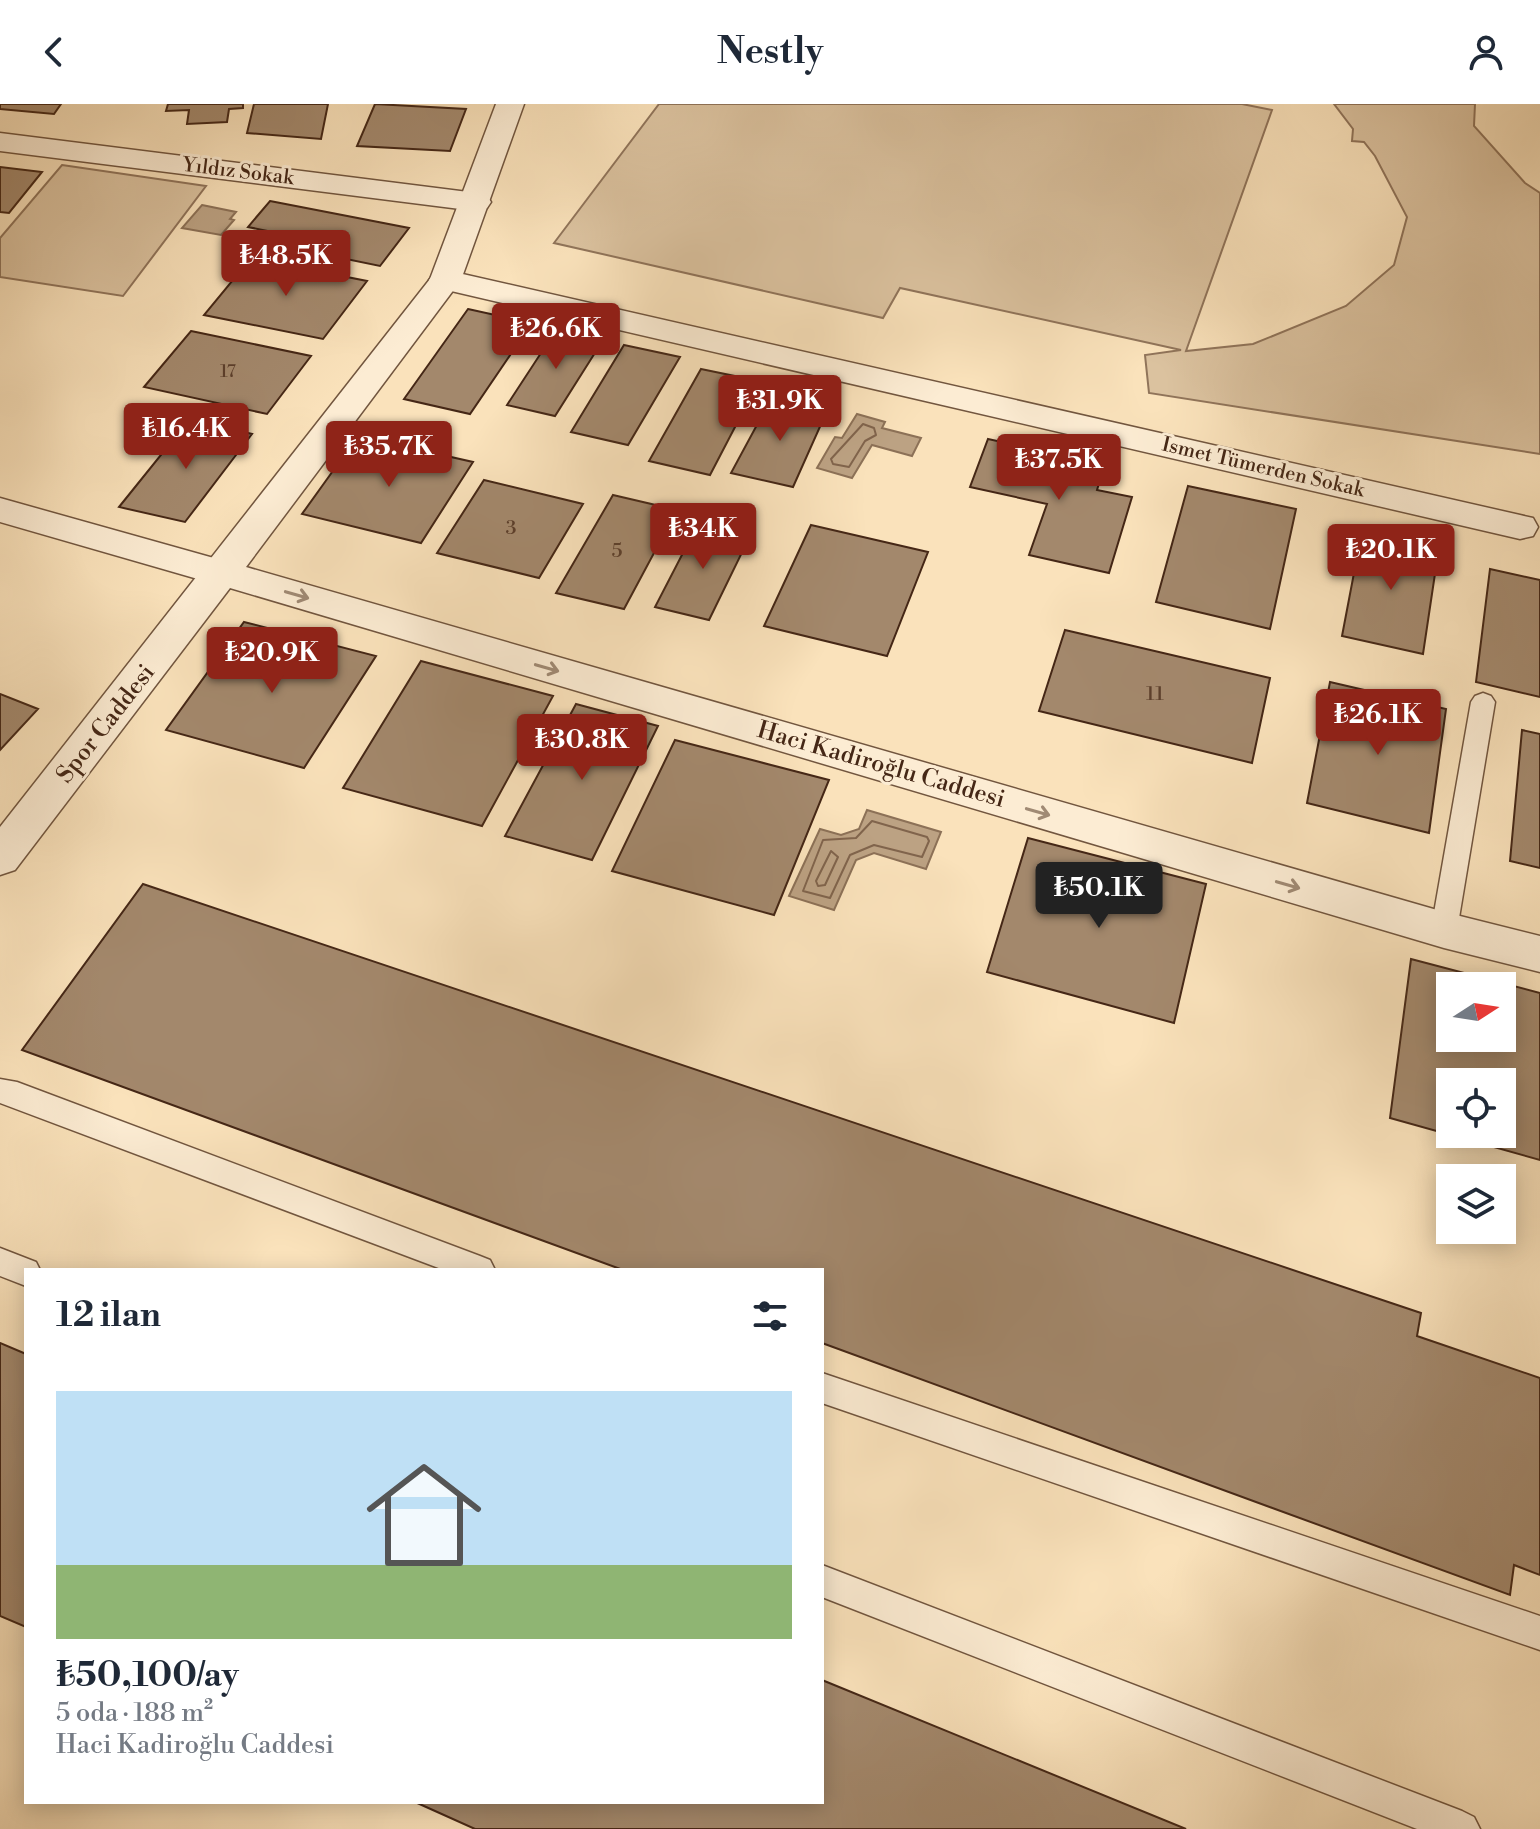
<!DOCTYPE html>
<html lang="tr">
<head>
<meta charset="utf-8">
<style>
  body { margin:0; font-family:"Libre Bodoni",serif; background:#f6f6f7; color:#1f2937; height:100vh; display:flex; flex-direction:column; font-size:30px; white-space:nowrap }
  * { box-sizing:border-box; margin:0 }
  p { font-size:26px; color:#747a83 }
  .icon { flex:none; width:44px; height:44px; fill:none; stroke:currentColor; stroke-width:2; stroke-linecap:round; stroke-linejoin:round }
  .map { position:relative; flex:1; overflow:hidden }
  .details { position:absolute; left:24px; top:1164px; width:800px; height:536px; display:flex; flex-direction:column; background:#fff; border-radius:0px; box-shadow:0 4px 20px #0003 }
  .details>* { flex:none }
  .needle { width:52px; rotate:78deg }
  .tools { position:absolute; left:1436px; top:868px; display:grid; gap:16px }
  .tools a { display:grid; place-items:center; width:80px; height:80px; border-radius:0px; background:#fff; box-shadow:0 4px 20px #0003; font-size:40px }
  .price { position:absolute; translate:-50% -68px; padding:0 18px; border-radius:8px; background:#8f2418; color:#fff; font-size:26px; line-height:52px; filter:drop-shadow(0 2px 4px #0008) }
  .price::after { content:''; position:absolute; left:50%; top:48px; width:24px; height:18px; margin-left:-12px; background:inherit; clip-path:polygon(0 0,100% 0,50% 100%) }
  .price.on { background:#222; color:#fff }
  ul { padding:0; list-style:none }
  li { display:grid; align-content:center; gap:16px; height:424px; padding:0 32px }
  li+li { border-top:2px solid #e0e1e3 }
  li span { display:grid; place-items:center; height:248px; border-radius:0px; color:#555 }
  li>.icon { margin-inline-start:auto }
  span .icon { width:144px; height:144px; fill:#fffc; stroke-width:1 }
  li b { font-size:34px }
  h2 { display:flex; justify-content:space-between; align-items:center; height:96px; padding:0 32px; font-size:34px }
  header { display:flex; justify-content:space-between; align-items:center; height:104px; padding:0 32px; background:#fff; font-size:36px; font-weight:800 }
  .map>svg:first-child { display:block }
  .green { fill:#dbc29f; stroke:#90745a; stroke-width:2 }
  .water { fill:#bca283; stroke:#8c7157; stroke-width:2 }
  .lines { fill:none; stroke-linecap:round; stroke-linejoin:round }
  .shore { stroke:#80644c; stroke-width:2 }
  .building { fill:#a3886c; stroke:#452716; stroke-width:2; fill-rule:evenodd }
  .service-casing { stroke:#72563f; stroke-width:3 }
  .minor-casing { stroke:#72563f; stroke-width:3 }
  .tertiary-casing { stroke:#72563f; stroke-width:3 }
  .service { fill:#fcecd3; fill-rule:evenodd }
  .minor { fill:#fcecd3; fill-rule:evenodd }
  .tertiary { fill:#fcecd3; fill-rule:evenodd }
  .oneway { stroke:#a08a74 }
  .labels { text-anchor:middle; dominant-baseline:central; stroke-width:6; stroke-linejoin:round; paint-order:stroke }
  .far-number-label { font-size:18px; fill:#5c3f2c }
  .far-street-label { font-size:20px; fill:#452716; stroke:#fcecd3 }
  .number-label { font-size:20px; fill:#5c3f2c }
  .street-label { font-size:24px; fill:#452716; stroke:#fcecd3 }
</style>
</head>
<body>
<header><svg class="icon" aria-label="back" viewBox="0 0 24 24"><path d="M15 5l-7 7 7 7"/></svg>Nestly<svg class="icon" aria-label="person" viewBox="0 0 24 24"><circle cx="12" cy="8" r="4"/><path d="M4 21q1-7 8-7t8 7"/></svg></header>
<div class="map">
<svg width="1540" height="1725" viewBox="0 0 1540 1725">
  <rect width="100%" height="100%" fill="#fae2bb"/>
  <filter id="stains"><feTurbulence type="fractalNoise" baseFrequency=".0025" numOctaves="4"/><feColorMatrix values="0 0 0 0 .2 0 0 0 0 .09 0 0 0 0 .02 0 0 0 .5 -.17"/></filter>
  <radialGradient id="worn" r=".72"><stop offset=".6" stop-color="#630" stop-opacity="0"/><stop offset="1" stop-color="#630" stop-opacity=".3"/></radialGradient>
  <!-- green -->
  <path class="green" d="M659,0H1242L1272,6L1186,247L1253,240L1346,202L1394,161L1407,113L1375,52L1364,38L1352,37L1353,25L1334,0H1475L1474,22L1525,79L1540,89V350L1149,289L1145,251L1181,246L900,184L883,214L554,139Z
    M62,61L206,82L123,192L0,173V134Z"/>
  <!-- water -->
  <path class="water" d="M202,101L236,108L230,115L234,116L221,131L182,124Z
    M857,310L885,318L882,324L921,334L912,352L872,341L852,374L817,364L835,333L842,334Z
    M867,706L941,728L926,765L874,749L856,756L834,806L789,792L820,725L841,731L859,725Z"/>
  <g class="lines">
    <!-- shore -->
    <path class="shore" d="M863,320L874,324L876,331L865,337L849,363L833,360L831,355Z
      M872,717L927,733L929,737L922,753L874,741L850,751L830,794L803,787L823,736L856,734Z
      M831,747L838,753L825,781L818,782L816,777Z"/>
  </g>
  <!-- building -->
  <path class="building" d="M0,0H61L54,10L0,5Z
    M168,0H243V4L229,5L227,18L187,20L189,6L166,7Z
    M254,0H328L321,35L247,29Z
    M375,0L466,5L450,47L357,42Z
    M0,63L42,68L9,109L0,108Z
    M270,97L409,124L380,162L283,142L292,132L248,123Z
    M251,154L367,177L323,235L204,211Z
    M468,205L532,219L470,310L404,295Z
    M558,223L605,233L555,312L507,301Z
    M191,227L311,252L267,310L144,283Z
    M624,241L680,253L628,341L571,328Z
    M701,265L759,277L710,371L649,357Z
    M771,295L827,307L793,383L731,369Z
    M189,316L252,330L185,418L119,403Z
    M358,332L473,358L421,439L302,410Z
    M988,335L1105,360L1097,386L1132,393L1109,469L1029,451L1047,400L970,383Z
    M484,376L583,400L539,474L437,449Z
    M1188,382L1296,405L1270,525L1156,498Z
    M613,391L677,406L624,505L556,489Z
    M699,418L751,430L709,516L655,503Z
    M811,421L928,448L887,552L764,522Z
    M1362,427L1439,443L1423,550L1342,532Z
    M1490,465L1540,476V593L1476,578Z
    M244,518L376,552L304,664L166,626Z
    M1065,526L1270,574L1252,659L1039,607Z
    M421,557L553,592L482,722L343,684Z
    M1330,578L1446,605L1429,729L1307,699Z
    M0,590L38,605L0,646Z
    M576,600L658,622L592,756L505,732Z
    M1522,626L1540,630V764L1510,757Z
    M675,636L829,676L774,811L612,767Z
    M1028,734L1206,780L1174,919L987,868Z
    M143,780L1421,1209L1417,1232L1540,1274V1471L1514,1461L1510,1491L822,1239V1166H623L22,946Z
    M1411,855L1540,889V1056L1390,1014ZM1450,882H1502V934H1450ZM1450,978H1502V1030H1450Z
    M0,1239L26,1250V1523L0,1512Z
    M822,1576L1186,1725H475L415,1698H822Z"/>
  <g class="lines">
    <defs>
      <path id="service" d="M1483,589L1491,592L1495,598L1457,826L1453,833L1444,837L1435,833L1431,826L1471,598L1475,592Z
        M0,975L17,978L480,1152L490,1156L495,1166H444L0,999Z
        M0,1144L36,1158L40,1166H26V1182L0,1172Z
        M822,1269L1540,1512V1546L822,1299Z
        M822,1461L1462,1707L1474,1713L1480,1725H1417L822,1493Z"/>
      <path id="minor" d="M0,29L476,89L487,92L491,98L487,104L476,107L0,47Z
        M445,166L1520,411L1533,414L1538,423L1533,432L1520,435L434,183L429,176L434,169Z
        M0,394L235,460L240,469L235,478L222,482L0,418Z"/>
      <path id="tertiary" d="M496,0H524L461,176L246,463L1444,808L1540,832V868L1444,844L230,484L15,766L0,771V723L430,175Z"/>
    </defs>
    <!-- service casing -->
    <use href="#service" class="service-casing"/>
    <!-- minor casing -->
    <use href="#minor" class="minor-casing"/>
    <!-- tertiary casing -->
    <use href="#tertiary" class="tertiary-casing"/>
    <!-- service -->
    <use href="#service" class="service"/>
    <!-- minor -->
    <use href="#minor" class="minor"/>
    <!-- tertiary -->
    <use href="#tertiary" class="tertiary"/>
  </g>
  <!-- one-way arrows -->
  <defs><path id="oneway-shaft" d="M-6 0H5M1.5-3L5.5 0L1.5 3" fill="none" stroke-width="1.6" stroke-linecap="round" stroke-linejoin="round" transform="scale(2)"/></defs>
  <g class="oneway">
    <use href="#oneway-shaft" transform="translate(297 491) rotate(16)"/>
    <use href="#oneway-shaft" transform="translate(547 564) rotate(16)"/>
    <use href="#oneway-shaft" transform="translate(1038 708) rotate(16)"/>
    <use href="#oneway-shaft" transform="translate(1288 781) rotate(16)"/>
  </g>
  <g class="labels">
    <!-- far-number labels -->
    <g class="far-number-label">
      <text x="228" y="267">17</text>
    </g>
    <!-- far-street labels -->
    <g class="far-street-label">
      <text transform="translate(238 68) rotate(7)">Yıldız Sokak</text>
      <text transform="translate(1263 364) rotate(13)">Ismet Tümerden Sokak</text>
    </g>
    <!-- number labels -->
    <g class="number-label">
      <text x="511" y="424">3</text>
      <text x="617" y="447">5</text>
      <text x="1155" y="590">11</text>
    </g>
    <!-- street labels -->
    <g class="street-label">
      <text transform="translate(106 620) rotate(-52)">Spor Caddesi</text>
      <text transform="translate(881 661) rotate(16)">Haci Kadiroğlu Caddesi</text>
    </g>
  </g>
  <rect width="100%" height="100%" filter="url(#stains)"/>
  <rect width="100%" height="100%" fill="url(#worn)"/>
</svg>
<div class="tools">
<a><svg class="needle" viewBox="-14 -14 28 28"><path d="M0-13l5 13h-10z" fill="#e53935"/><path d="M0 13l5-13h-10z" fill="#747a83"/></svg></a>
<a><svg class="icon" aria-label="locate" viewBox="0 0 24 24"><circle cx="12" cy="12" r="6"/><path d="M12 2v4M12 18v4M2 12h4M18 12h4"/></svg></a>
<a><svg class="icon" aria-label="layers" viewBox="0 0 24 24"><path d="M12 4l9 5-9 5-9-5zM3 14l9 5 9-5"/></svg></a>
</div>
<b class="price" style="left:286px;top:194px">₺48.5K</b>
<b class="price" style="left:556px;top:267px">₺26.6K</b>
<b class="price" style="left:780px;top:339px">₺31.9K</b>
<b class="price" style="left:186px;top:367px">₺16.4K</b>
<b class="price" style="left:389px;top:385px">₺35.7K</b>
<b class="price" style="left:1059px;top:398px">₺37.5K</b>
<b class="price" style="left:703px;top:467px">₺34K</b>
<b class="price" style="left:1391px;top:488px">₺20.1K</b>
<b class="price" style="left:272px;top:591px">₺20.9K</b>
<b class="price" style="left:1378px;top:653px">₺26.1K</b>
<b class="price" style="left:582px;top:678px">₺30.8K</b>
<b class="price on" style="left:1099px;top:826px">₺50.1K</b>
<section class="details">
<h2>12 ilan<svg class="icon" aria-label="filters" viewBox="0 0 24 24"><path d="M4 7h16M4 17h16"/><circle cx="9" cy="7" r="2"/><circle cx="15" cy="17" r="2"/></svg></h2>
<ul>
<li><span style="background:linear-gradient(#bfe0f5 70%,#8fb573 0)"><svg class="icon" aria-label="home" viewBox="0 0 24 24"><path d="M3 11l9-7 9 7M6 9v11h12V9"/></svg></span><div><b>₺50,100/ay</b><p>5 oda · 188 m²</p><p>Haci Kadiroğlu Caddesi</p></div></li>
</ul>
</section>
</div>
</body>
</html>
